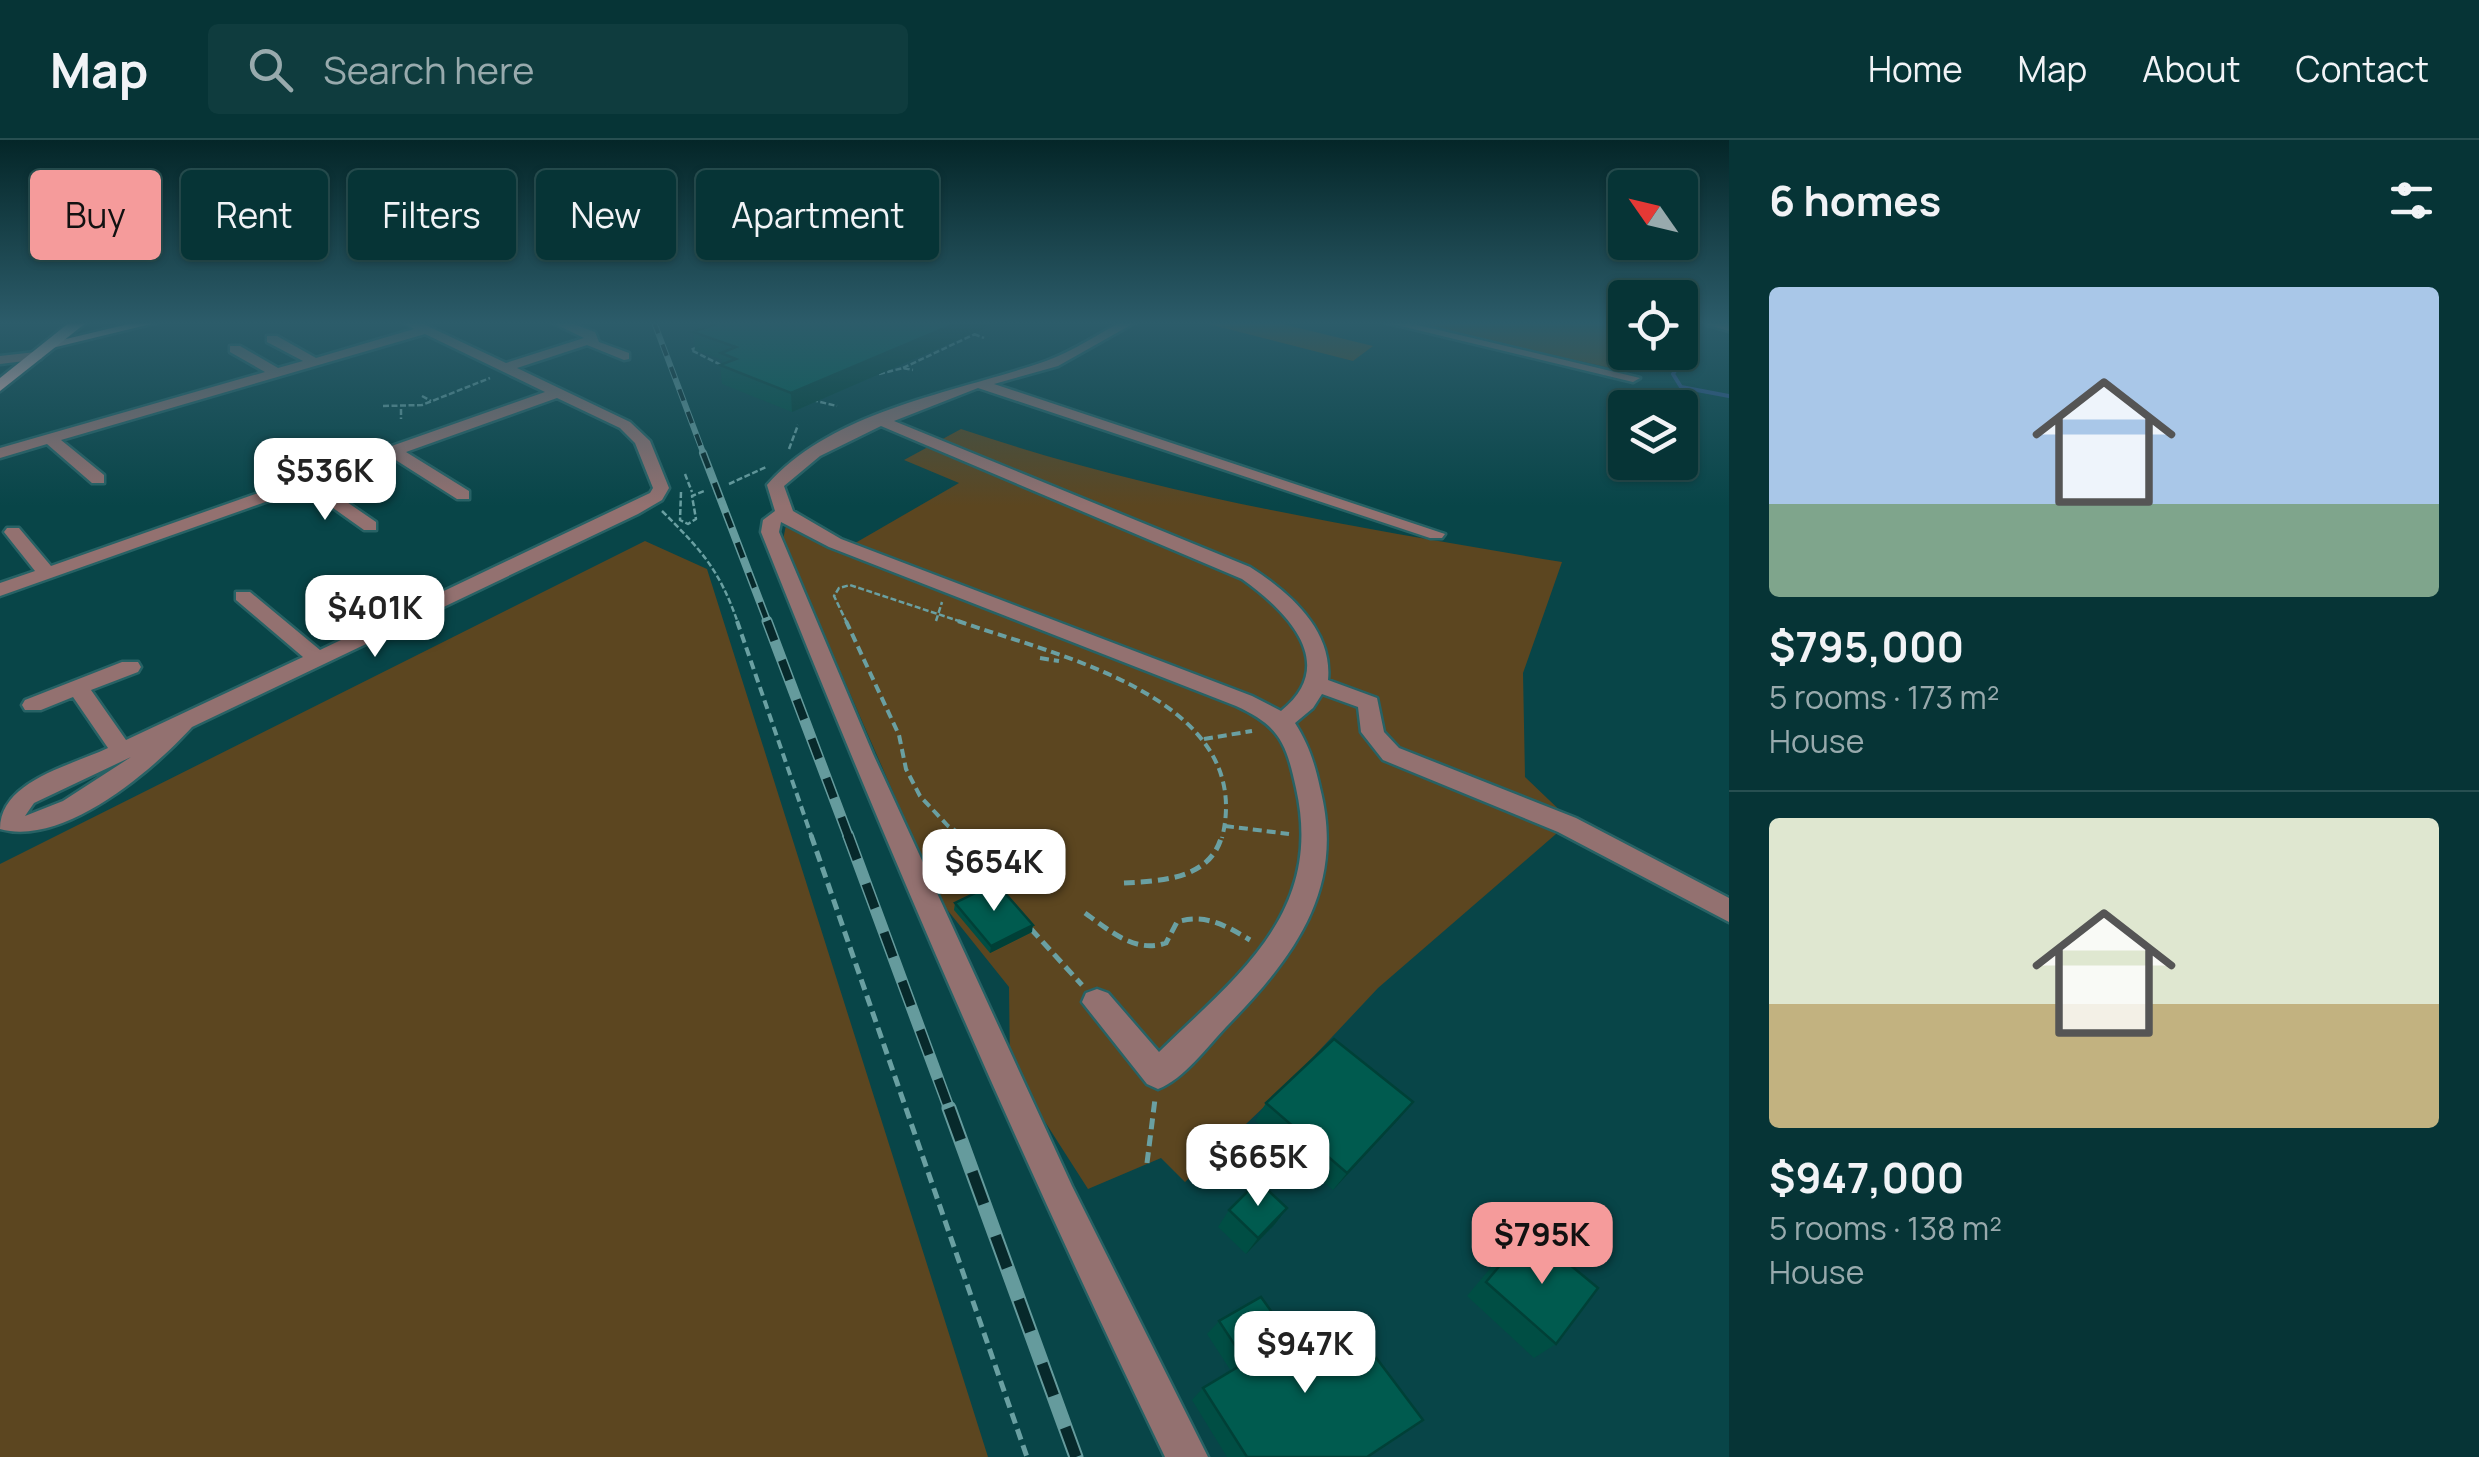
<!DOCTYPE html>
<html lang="en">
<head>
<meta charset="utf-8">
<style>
  body { margin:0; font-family:Manrope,sans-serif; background:#0f3c3e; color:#f1f3f6; height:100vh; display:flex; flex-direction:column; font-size:38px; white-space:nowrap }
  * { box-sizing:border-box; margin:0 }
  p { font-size:32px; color:#98aaad }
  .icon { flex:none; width:55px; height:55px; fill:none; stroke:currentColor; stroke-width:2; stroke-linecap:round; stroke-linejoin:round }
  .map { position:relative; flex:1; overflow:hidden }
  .side { display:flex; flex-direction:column; background:#063436; width:750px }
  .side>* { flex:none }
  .top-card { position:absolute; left:30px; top:30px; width:950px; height:90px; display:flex; gap:20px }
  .needle { width:65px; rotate:304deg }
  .fabs { position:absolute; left:1608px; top:30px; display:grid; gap:20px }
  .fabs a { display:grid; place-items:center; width:90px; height:90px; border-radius:10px; background:#063436; box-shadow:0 2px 8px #0004,0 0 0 2px #274f51; font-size:50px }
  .price { position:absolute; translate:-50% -85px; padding:0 22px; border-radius:20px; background:#fff; color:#222; font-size:32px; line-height:65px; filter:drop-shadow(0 2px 5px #0008) }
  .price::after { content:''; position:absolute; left:50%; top:60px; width:30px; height:22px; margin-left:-15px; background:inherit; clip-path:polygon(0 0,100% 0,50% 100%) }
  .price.active { background:#f59b9b; color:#111 }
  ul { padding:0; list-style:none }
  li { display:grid; align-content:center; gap:20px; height:530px; padding:0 40px }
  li+li { border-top:2px solid #274f51 }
  li span { display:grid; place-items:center; height:310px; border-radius:10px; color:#555 }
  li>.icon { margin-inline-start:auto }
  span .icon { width:180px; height:180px; fill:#fffc; stroke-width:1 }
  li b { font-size:42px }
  h2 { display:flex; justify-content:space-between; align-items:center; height:120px; padding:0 40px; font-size:42px }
  .tag { padding:0 35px; border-radius:10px; background:#063436; box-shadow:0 2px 8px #0004,0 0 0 2px #274f51; font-size:35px; line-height:90px }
  .tag.active { background:#f59b9b; color:#111 }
  header { display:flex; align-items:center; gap:60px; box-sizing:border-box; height:140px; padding:0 50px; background:#063436; border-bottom:2px solid #274f51 }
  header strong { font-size:48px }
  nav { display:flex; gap:55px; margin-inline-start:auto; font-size:35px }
  .search { width:700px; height:90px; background:#0f3c3e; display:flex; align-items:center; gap:25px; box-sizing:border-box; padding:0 35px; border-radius:10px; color:#98aaad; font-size:38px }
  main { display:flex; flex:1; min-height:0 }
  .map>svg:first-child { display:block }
  .green { fill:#5c4620 }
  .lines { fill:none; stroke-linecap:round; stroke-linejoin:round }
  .stream { stroke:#30528b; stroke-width:4 }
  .minor-casing { stroke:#276265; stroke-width:5 }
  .major-casing { stroke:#276265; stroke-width:5 }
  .highway-casing { stroke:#276265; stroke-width:5 }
  .path-far2 { stroke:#6aa0a2; stroke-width:2.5; stroke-dasharray:6 2.5; stroke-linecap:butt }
  .path-far1 { stroke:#6aa0a2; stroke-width:4; stroke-dasharray:9 5; stroke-linecap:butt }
  .path { stroke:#6aa0a2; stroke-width:5; stroke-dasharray:11 6; stroke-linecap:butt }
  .minor { fill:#937170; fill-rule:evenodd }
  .major { fill:#e7a2a2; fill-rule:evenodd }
  .highway { fill:#fdbbba; fill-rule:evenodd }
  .rail-far4-casing { stroke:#659b9d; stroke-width:6 }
  .rail-far3-casing { stroke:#659b9d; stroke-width:8 }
  .rail-far2-casing { stroke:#659b9d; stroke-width:11 }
  .rail-far1-casing { stroke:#659b9d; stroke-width:12 }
  .rail-casing { stroke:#659b9d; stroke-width:15 }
  .rail-far4 { stroke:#07292b; stroke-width:4; stroke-dasharray:12; stroke-linecap:butt }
  .rail-far3 { stroke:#07292b; stroke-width:5; stroke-dasharray:16; stroke-linecap:butt }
  .rail-far2 { stroke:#07292b; stroke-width:8; stroke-dasharray:21; stroke-linecap:butt }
  .rail-far1 { stroke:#07292b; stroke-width:9; stroke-dasharray:26; stroke-linecap:butt }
  .rail { stroke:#07292b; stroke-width:11; stroke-dasharray:34; stroke-linecap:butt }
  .wall { fill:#004e44 }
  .shaded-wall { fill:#004037 }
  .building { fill:#005b4f; stroke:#004037; stroke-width:2.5 }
</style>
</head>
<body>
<header>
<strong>Map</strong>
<div class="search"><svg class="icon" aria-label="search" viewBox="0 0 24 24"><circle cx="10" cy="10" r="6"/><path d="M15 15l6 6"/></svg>Search here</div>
<nav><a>Home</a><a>Map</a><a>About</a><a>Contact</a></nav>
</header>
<main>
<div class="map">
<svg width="1729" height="1317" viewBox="0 0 1729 1317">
  <rect width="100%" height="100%" fill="#084548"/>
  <!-- green -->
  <path class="green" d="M1207,182H1274L1373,206L1353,221L1204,183Z
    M1404,182H1625V212L1629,213L1624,231Z
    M961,289C1157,355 1359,388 1562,422L1523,533L1525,637L1571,681L1378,848L1285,947L1185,1042L1161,1018L1088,1049L1010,927L1009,847L941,762L783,400L786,385L828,404L857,402L959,343L904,320Z
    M645,401L707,429L988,1317H0V724Z"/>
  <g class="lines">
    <!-- stream -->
    <path class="stream" d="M1680,186L1681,182
      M1680,200L1686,214L1673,234L1681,247L1729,256"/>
    <defs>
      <path id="minor" d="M403,182H419L506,223L584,198L551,182H568L595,192L599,202L629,213V219L624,220L587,205L517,228L630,282L650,301L669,348L662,360L638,374L192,587C152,631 63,707 0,689C0,641 70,626 108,608L73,557L41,570H25L22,565L25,560L122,522H138L141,527L138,532L91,550L126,600L303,517L236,460V452H250L320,510L650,353L653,348L635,303L620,288L557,258L406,312L469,351V359H457L391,317L319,343L376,382V390H364L305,348L0,456V443L35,431L4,392L7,388H19L51,426L545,252L425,194L61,300L104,335V343H92L47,304L0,318V308L265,232L230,212V206H240L278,228L303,221L267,202V196H277L316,218L414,189ZM131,617L63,661L25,676L34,663Z
        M1121,182H1136L1058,226L994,244L1445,394L1442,398H1430L978,248L894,281L1250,427C1289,452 1333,490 1328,540L1377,558L1384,592L1399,608L1576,678L1729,758V782L1558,692L1383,620L1361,592L1358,567L1322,554L1313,568L1295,583C1308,603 1315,624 1320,648C1346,749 1294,817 1226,887C1207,907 1184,939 1158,949L1147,944L1082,862L1086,853L1097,849L1108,853L1159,912C1239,834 1324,772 1296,648C1286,603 1280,586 1236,566L829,407L781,382L779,392L873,614L1072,1046L1208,1317H1165C1019,1014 885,705 761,392L763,380L775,371L767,345C834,269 955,253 1046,221C1071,212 1097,195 1121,182ZM881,286L1242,439C1287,471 1340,524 1281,571L1252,556L841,399L793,371L784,346L820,316Z
        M1384,182H1405L1640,238L1633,242Z
        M1706,182L1729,183V191L1708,185Z
        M36,212L43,216L41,219L0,224V216Z"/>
      <path id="major" d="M137,182H159L52,208L45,204Z"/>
      <path id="highway" d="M70,182H87L0,251V238Z"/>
    </defs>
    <!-- minor casing -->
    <use href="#minor" class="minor-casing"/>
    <!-- major casing -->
    <use href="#major" class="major-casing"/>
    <!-- highway casing -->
    <use href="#highway" class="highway-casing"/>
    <!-- path-far2 -->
    <path class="path-far2" d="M974,194L984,198
      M697,207L691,210L721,225
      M1636,227L1639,212
      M903,228L975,194
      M879,234L903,228L913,230
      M422,256L431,261
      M812,260L837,266
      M383,266L422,265L490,238
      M401,269V279
      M789,309L798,285
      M685,334L692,352
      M729,344L766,327
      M681,352L680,380L688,384L696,379L692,356L704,351
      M662,371C702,411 719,429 738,483
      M936,481L942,462
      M847,483L834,456L839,448L850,445L965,483"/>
    <!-- path-far1 -->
    <path class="path-far1" d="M737,481L812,698
      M846,481L899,595L906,629L920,656L948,686L967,698
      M958,481C1054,515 1257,557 1222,698
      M1040,518L1059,521
      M1204,599L1252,591
      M1225,686L1289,694"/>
    <!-- path -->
    <path class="path" d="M811,695L1027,1317
      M963,695L1013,726
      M1124,743C1162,741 1211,739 1222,695
      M995,745L1012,735
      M1085,773C1109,790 1135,814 1166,803L1177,782C1205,773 1227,786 1250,800
      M1031,789L1082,845
      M1147,1023L1155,959"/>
    <!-- minor -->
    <use href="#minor" class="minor"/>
    <!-- major -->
    <use href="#major" class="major"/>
    <!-- highway -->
    <use href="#highway" class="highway"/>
    <defs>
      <path id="rail-far4" d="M654,182L704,315"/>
      <path id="rail-far3" d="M703,313L768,483"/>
      <path id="rail-far2" d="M767,481L849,698"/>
      <path id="rail-far1" d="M848,695L950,971"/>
      <path id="rail" d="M949,968L1076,1317"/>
    </defs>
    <!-- rail-far4 casing -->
    <use href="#rail-far4" class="rail-far4-casing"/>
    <!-- rail-far3 casing -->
    <use href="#rail-far3" class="rail-far3-casing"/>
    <!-- rail-far2 casing -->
    <use href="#rail-far2" class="rail-far2-casing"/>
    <!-- rail-far1 casing -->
    <use href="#rail-far1" class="rail-far1-casing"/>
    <!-- rail casing -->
    <use href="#rail" class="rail-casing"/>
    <!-- rail-far4 -->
    <use href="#rail-far4" class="rail-far4"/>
    <!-- rail-far3 -->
    <use href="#rail-far3" class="rail-far3"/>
    <!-- rail-far2 -->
    <use href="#rail-far2" class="rail-far2"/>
    <!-- rail-far1 -->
    <use href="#rail-far1" class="rail-far1"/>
    <!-- rail -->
    <use href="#rail" class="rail"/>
  </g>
  <!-- wall -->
  <path class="wall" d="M694,182H999L792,272L722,244L720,225L722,224V220L695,210L693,192L699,190L698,183Z
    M955,763L1032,792L990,813L954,770Z
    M1413,962L1333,1050L1255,981L1266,963Z
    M1287,1068L1275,1084L1246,1114L1218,1087L1229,1070Z
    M1529,1091L1556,1204L1534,1218L1467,1156L1509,1106Z
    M1219,1181L1367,1317H1227L1192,1260L1203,1248L1231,1231L1207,1194Z"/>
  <!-- shaded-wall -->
  <path class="shaded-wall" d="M959,182H999L792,272L791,253Z
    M1033,785L1032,792L990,813L991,806Z
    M1413,962L1398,980L1333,1050L1347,1033Z
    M1287,1068L1275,1084L1246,1114L1258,1098Z"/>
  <!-- building -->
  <path class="building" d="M721,182H959L791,253L720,225L736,219L721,213L736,207L693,192Z
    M996,743L1033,785L991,806L955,763Z
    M1334,899L1413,962L1347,1033L1266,963Z
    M1258,1041L1287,1068L1258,1098L1229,1070Z
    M1529,1091L1598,1148L1556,1204L1486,1142Z
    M1261,1157L1303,1216L1315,1208L1328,1226L1365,1203L1423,1280L1367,1317H1247L1203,1248L1246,1222L1219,1181Z"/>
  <!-- sky -->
  <linearGradient id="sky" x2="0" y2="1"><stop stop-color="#042628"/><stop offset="0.5" stop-color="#2c5c6a"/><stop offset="1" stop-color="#2c5c6a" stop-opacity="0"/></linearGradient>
  <rect width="1729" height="366" fill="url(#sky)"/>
</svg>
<div class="fabs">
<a><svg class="needle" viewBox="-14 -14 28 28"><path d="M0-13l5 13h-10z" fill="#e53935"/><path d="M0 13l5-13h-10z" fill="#98aaad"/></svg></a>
<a><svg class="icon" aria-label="locate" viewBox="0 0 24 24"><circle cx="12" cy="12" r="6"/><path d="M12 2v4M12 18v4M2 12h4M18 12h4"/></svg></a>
<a><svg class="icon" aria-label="layers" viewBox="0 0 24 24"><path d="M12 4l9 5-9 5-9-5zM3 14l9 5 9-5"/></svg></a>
</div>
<b class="price" style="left:325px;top:383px">$536K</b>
<b class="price" style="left:375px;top:520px">$401K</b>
<b class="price" style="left:994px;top:774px">$654K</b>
<b class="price" style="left:1258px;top:1069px">$665K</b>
<b class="price active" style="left:1542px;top:1147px">$795K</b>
<b class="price" style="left:1305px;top:1256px">$947K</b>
<div class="top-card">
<a class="tag active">Buy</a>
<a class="tag">Rent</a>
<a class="tag">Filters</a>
<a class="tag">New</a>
<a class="tag">Apartment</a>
</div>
</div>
<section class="side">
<h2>6 homes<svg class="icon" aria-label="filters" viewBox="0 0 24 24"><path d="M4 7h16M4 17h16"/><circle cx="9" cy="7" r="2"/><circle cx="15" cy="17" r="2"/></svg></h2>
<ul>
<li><span style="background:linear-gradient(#a9c7e8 70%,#7fa58c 0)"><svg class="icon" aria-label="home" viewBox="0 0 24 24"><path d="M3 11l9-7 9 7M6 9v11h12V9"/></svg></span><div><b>$795,000</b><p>5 rooms · 173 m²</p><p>House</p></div></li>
<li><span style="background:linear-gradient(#dfe7d0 60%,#c2b280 0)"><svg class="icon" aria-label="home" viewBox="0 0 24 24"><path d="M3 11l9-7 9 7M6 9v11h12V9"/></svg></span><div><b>$947,000</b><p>5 rooms · 138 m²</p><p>House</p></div></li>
</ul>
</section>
</main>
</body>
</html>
